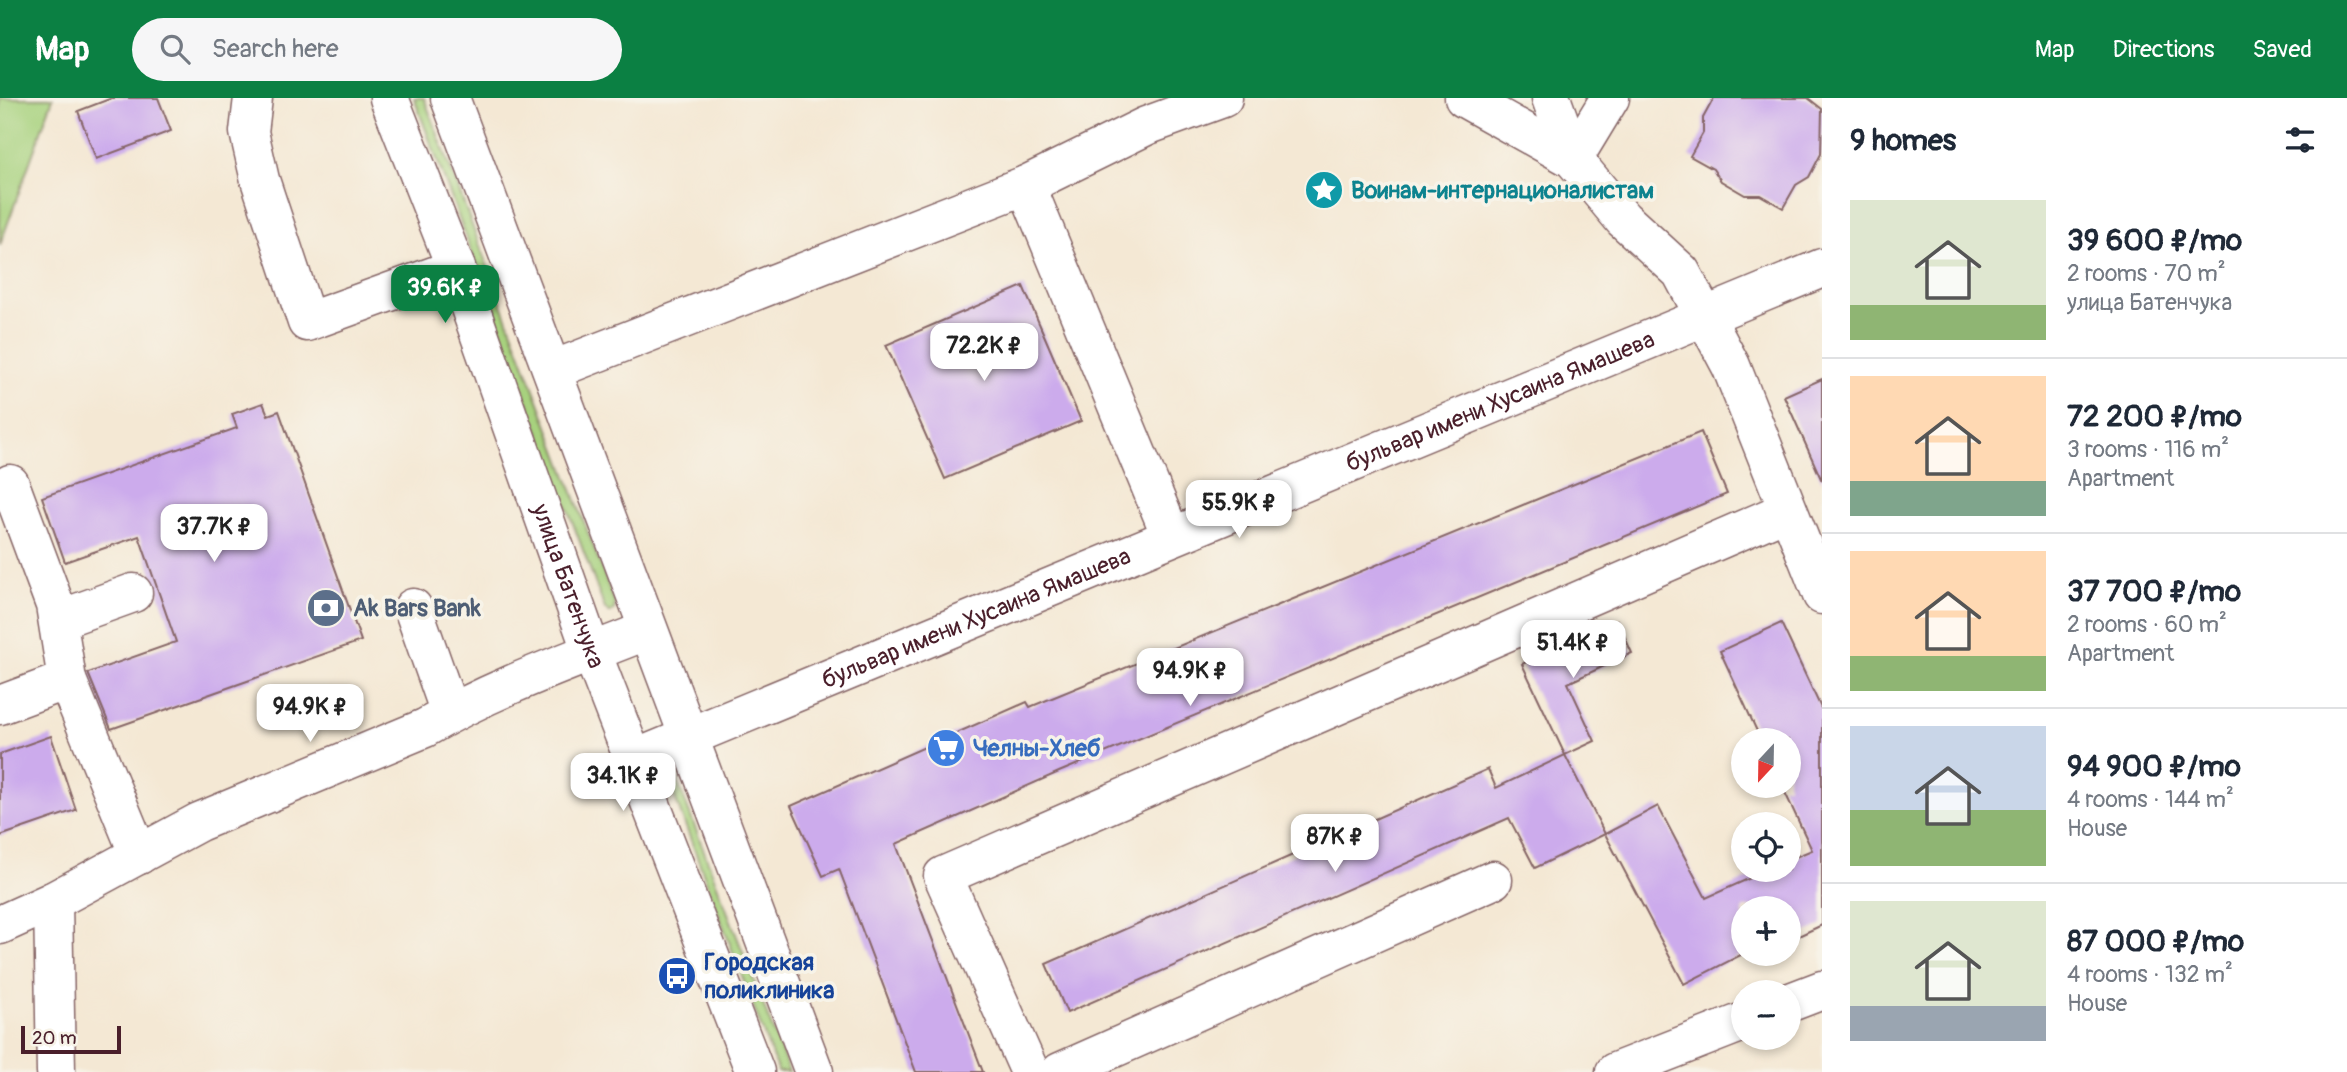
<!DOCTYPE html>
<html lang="en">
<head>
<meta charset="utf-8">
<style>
  body { margin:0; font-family:Pangolin,sans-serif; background:#f6f6f7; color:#1f2937; height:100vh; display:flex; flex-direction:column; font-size:26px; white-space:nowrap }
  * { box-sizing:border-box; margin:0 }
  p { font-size:23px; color:#747a83 }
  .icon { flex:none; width:38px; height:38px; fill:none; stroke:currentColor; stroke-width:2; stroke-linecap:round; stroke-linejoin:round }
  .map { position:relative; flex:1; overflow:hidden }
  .details { display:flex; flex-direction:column; background:#fff; width:525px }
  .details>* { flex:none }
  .needle { width:46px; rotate:202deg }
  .buttons { position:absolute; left:1731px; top:630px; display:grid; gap:14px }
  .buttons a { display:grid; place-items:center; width:70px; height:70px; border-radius:50%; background:#fff; box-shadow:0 4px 10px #0003; font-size:35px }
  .scale { position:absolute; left:21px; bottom:18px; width:100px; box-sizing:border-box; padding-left:7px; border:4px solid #4a1f2b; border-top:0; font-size:19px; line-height:24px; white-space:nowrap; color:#4a1f2b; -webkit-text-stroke:5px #f7f3e8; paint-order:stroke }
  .price { position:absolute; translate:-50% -60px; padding:0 16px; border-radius:14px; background:#fff; color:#222; font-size:23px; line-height:46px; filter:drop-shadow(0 2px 4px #0008) }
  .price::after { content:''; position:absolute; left:50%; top:42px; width:21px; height:16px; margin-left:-10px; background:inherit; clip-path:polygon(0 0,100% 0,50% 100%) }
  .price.active { background:#0b8043; color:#fff }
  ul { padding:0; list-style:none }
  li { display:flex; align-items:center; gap:21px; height:175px; padding:0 28px }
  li+li { border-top:2px solid #e0e1e3 }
  li span { display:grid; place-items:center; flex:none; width:196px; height:140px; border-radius:0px; color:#555 }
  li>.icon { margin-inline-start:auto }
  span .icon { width:84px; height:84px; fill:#fffc; stroke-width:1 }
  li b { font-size:30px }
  h2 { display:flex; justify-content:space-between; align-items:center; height:84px; padding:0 28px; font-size:30px }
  header { display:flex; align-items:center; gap:42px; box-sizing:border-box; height:98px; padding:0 35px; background:#0b8043; color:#fff }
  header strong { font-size:33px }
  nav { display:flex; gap:38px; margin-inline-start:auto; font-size:24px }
  .search { width:490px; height:63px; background:#f6f6f7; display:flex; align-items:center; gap:18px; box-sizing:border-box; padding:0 24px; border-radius:38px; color:#747a83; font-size:26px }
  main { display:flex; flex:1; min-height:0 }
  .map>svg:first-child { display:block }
  .green { fill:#a7d27e; stroke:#787854; stroke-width:2 }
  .building { fill:#ccabec }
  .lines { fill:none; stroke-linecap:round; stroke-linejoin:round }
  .minor-casing { stroke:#866566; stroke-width:41 }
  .major-casing { stroke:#866566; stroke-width:41 }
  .minor { stroke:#fff; stroke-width:38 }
  .major { stroke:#fff; stroke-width:38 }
  .labels { text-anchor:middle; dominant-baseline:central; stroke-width:7; stroke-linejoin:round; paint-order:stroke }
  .culture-label { font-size:24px; font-weight:bold; fill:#0d838f; stroke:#f7f3e8; text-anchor:start }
  .street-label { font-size:24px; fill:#4a1f2b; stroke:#f7f3e8 }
  .service-label { font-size:24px; font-weight:bold; fill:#4e5e75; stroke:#f7f3e8; text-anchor:start }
  .shop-label { font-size:24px; font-weight:bold; fill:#366cbe; stroke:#f7f3e8; text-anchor:start }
  .transit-label { font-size:24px; font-weight:bold; fill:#164399; stroke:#f7f3e8; text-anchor:start }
</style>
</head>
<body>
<header>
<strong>Map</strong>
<div class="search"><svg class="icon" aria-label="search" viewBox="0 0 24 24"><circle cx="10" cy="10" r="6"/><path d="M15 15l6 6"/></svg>Search here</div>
<nav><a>Map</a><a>Directions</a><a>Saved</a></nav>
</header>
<main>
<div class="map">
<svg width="1822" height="974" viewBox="0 0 1822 974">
  <rect width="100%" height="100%" fill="#f7f3e8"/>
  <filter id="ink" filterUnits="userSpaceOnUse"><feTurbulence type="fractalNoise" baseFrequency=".0143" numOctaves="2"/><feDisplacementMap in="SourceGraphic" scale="14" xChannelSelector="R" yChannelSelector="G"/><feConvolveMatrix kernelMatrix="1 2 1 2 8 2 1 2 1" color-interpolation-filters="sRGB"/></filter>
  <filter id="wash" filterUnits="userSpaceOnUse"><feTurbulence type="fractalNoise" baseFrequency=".00686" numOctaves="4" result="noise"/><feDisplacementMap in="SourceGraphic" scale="28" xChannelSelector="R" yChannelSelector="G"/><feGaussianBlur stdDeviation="1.57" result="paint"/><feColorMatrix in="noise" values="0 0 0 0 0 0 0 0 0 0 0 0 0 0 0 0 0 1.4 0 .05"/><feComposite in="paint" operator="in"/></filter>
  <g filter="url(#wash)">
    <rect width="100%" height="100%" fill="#f4e8d4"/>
    <!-- green -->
    <path class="green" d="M0,0H53L0,147Z
      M414,0H424L615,506L614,512L609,515L605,511Z
      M673,672L789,974H778L666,676Z"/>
    <g id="blocks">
      <!-- building -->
      <path class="building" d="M112,0H158L171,33L96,61L78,13Z
        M1714,0H1808L1822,11L1821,56L1809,79L1796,87L1783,110L1760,97H1745L1721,83L1713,71L1690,58L1703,35V20Z
        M1023,188L1081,323L945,381L886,247Z
        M1822,281V383L1784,298Z
        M263,305L268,317L279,313L361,543L111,631L88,575L176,544L139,438L65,464L42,399L237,330L232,316Z
        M1701,334L1727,396L1059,674L896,746L983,974H916L839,771L823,778L791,708L1027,604L1030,609Z
        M1617,522L1632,555L1568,585L1595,643L1565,657L1522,566Z
        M1781,525L1822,612V827L1788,843V810H1743V856L1684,886L1605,736L1658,708L1706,800L1768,772H1788V762L1812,752L1782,688H1788V642H1761L1720,553Z
        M51,638L76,712L0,738V656Z
        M1565,657L1605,736L1535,770L1509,720L1067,915L1046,866L1488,671L1496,690Z"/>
    </g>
  </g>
  <g filter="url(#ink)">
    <use href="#blocks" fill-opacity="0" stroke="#866566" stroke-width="2"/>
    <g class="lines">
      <defs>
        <g id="minor">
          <path d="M253,0L249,34L260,82L307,224L456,170"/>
          <path d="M1464,0L1573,61L1623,121L1681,174L1731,268L1822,497"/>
          <path d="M1551,0L1573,61"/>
          <path d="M1573,61L1610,0"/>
          <path d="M1026,87L1171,438"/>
          <path d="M553,272L1026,87L1146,28L1223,0"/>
          <path d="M10,386L55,507L67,582L139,757"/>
          <path d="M413,510L450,615"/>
          <path d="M58,522L133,495"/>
          <path d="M0,607L67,582"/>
          <path id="s1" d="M635,661L1822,170"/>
          <path d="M53,803L56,974"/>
          <path d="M0,827L53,803L199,724L425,630C494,589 573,562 648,532"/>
          <path d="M1788,905L1822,892"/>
          <path d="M1030,974L943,778L1786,413"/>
          <path d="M1060,974L1493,782"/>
          <path d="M1615,974L1743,924"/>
        </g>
        <g id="major">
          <path id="s2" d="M389,0L456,170L592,555L755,974"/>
          <path d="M450,0L814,974"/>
        </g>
      </defs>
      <!-- minor casing -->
      <use href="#minor" class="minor-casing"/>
      <!-- major casing -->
      <use href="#major" class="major-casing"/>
      <!-- minor -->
      <use href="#minor" class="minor"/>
      <!-- major -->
      <use href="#major" class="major"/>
    </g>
  </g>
  <!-- icons -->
  <defs>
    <symbol id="sight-disc" viewBox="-11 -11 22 22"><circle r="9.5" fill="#0f9aa8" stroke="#f7f3e8"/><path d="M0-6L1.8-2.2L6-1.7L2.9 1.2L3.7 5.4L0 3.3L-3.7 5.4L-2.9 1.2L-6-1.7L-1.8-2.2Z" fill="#fff"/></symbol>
    <symbol id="bank-disc" viewBox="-11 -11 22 22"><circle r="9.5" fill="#5c6f8a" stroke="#f7f3e8"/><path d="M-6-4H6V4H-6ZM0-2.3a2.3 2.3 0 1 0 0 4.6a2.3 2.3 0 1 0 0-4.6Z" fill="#fff"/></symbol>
    <symbol id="supermarket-disc" viewBox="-11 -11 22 22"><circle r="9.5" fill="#3f7fe0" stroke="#f7f3e8"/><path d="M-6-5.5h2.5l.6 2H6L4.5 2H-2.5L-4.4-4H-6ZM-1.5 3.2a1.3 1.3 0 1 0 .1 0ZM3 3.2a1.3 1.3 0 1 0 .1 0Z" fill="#fff"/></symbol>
    <symbol id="bus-disc" viewBox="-11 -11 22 22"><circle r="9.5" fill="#1a4fb4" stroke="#f7f3e8"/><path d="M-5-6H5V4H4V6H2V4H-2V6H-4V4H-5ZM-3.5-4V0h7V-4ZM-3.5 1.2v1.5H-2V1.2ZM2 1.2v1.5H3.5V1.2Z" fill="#fff"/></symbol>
  </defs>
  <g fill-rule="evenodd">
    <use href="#sight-disc" x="1302" y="70" width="44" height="44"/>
    <use href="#bank-disc" x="304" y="488" width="44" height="44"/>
    <use href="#supermarket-disc" x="924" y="628" width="44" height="44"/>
    <use href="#bus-disc" x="655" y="856" width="44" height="44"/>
  </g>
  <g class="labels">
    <!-- culture labels -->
    <g class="culture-label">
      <text x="1351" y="92">Воинам-интернационалистам</text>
    </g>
    <!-- street labels -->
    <g class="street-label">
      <text stroke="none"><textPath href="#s1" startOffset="936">бульвар имени Хусаина Ямашева</textPath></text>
      <text stroke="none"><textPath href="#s2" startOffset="520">улица Батенчука</textPath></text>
      <text stroke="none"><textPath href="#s1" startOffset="369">бульвар имени Хусаина Ямашева</textPath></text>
    </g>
    <!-- service labels -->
    <g class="service-label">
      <text x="353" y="510">Ak Bars Bank</text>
    </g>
    <!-- shop labels -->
    <g class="shop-label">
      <text x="973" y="650">Челны-Хлеб</text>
    </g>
    <!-- transit labels -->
    <g class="transit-label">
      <text x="704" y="864">Городская<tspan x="704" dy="28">поликлиника</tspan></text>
    </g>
  </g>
</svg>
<div class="buttons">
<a><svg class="needle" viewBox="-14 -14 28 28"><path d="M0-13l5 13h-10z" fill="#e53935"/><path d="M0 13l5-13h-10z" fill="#747a83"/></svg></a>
<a><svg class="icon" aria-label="locate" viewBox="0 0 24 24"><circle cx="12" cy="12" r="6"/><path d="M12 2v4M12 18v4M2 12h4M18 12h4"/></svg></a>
<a>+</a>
<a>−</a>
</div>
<div class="scale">20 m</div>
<b class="price active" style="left:445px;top:227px">39.6K ₽</b>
<b class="price" style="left:984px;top:285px">72.2K ₽</b>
<b class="price" style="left:1239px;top:442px">55.9K ₽</b>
<b class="price" style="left:214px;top:466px">37.7K ₽</b>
<b class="price" style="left:1573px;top:582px">51.4K ₽</b>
<b class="price" style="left:1190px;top:610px">94.9K ₽</b>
<b class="price" style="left:310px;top:646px">94.9K ₽</b>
<b class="price" style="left:623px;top:715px">34.1K ₽</b>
<b class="price" style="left:1335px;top:776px">87K ₽</b>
</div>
<section class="details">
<h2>9 homes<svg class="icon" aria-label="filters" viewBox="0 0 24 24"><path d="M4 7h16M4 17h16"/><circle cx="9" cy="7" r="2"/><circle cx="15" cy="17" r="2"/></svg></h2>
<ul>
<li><span style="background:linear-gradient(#dfe7d0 75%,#8fb573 0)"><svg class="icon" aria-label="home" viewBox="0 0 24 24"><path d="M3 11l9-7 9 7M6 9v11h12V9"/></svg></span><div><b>39 600 ₽/mo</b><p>2 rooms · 70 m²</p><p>улица Батенчука</p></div></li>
<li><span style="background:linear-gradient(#ffd9b3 75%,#7fa58c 0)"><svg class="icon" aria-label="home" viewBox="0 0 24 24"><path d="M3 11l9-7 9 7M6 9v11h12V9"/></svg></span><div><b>72 200 ₽/mo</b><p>3 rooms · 116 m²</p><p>Apartment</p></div></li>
<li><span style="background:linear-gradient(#ffd9b3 75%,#8fb573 0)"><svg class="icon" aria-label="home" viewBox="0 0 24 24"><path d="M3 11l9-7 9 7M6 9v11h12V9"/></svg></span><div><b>37 700 ₽/mo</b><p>2 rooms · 60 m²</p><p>Apartment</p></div></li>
<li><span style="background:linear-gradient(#c9d6e8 60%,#8fb573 0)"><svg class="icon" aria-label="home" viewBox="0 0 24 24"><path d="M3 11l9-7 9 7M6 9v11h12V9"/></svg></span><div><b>94 900 ₽/mo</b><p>4 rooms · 144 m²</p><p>House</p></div></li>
<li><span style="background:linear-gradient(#dfe7d0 75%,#9aa5b1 0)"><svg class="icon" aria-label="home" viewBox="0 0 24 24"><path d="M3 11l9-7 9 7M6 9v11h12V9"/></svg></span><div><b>87 000 ₽/mo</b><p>4 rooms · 132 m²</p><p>House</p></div></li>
</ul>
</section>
</main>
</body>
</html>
